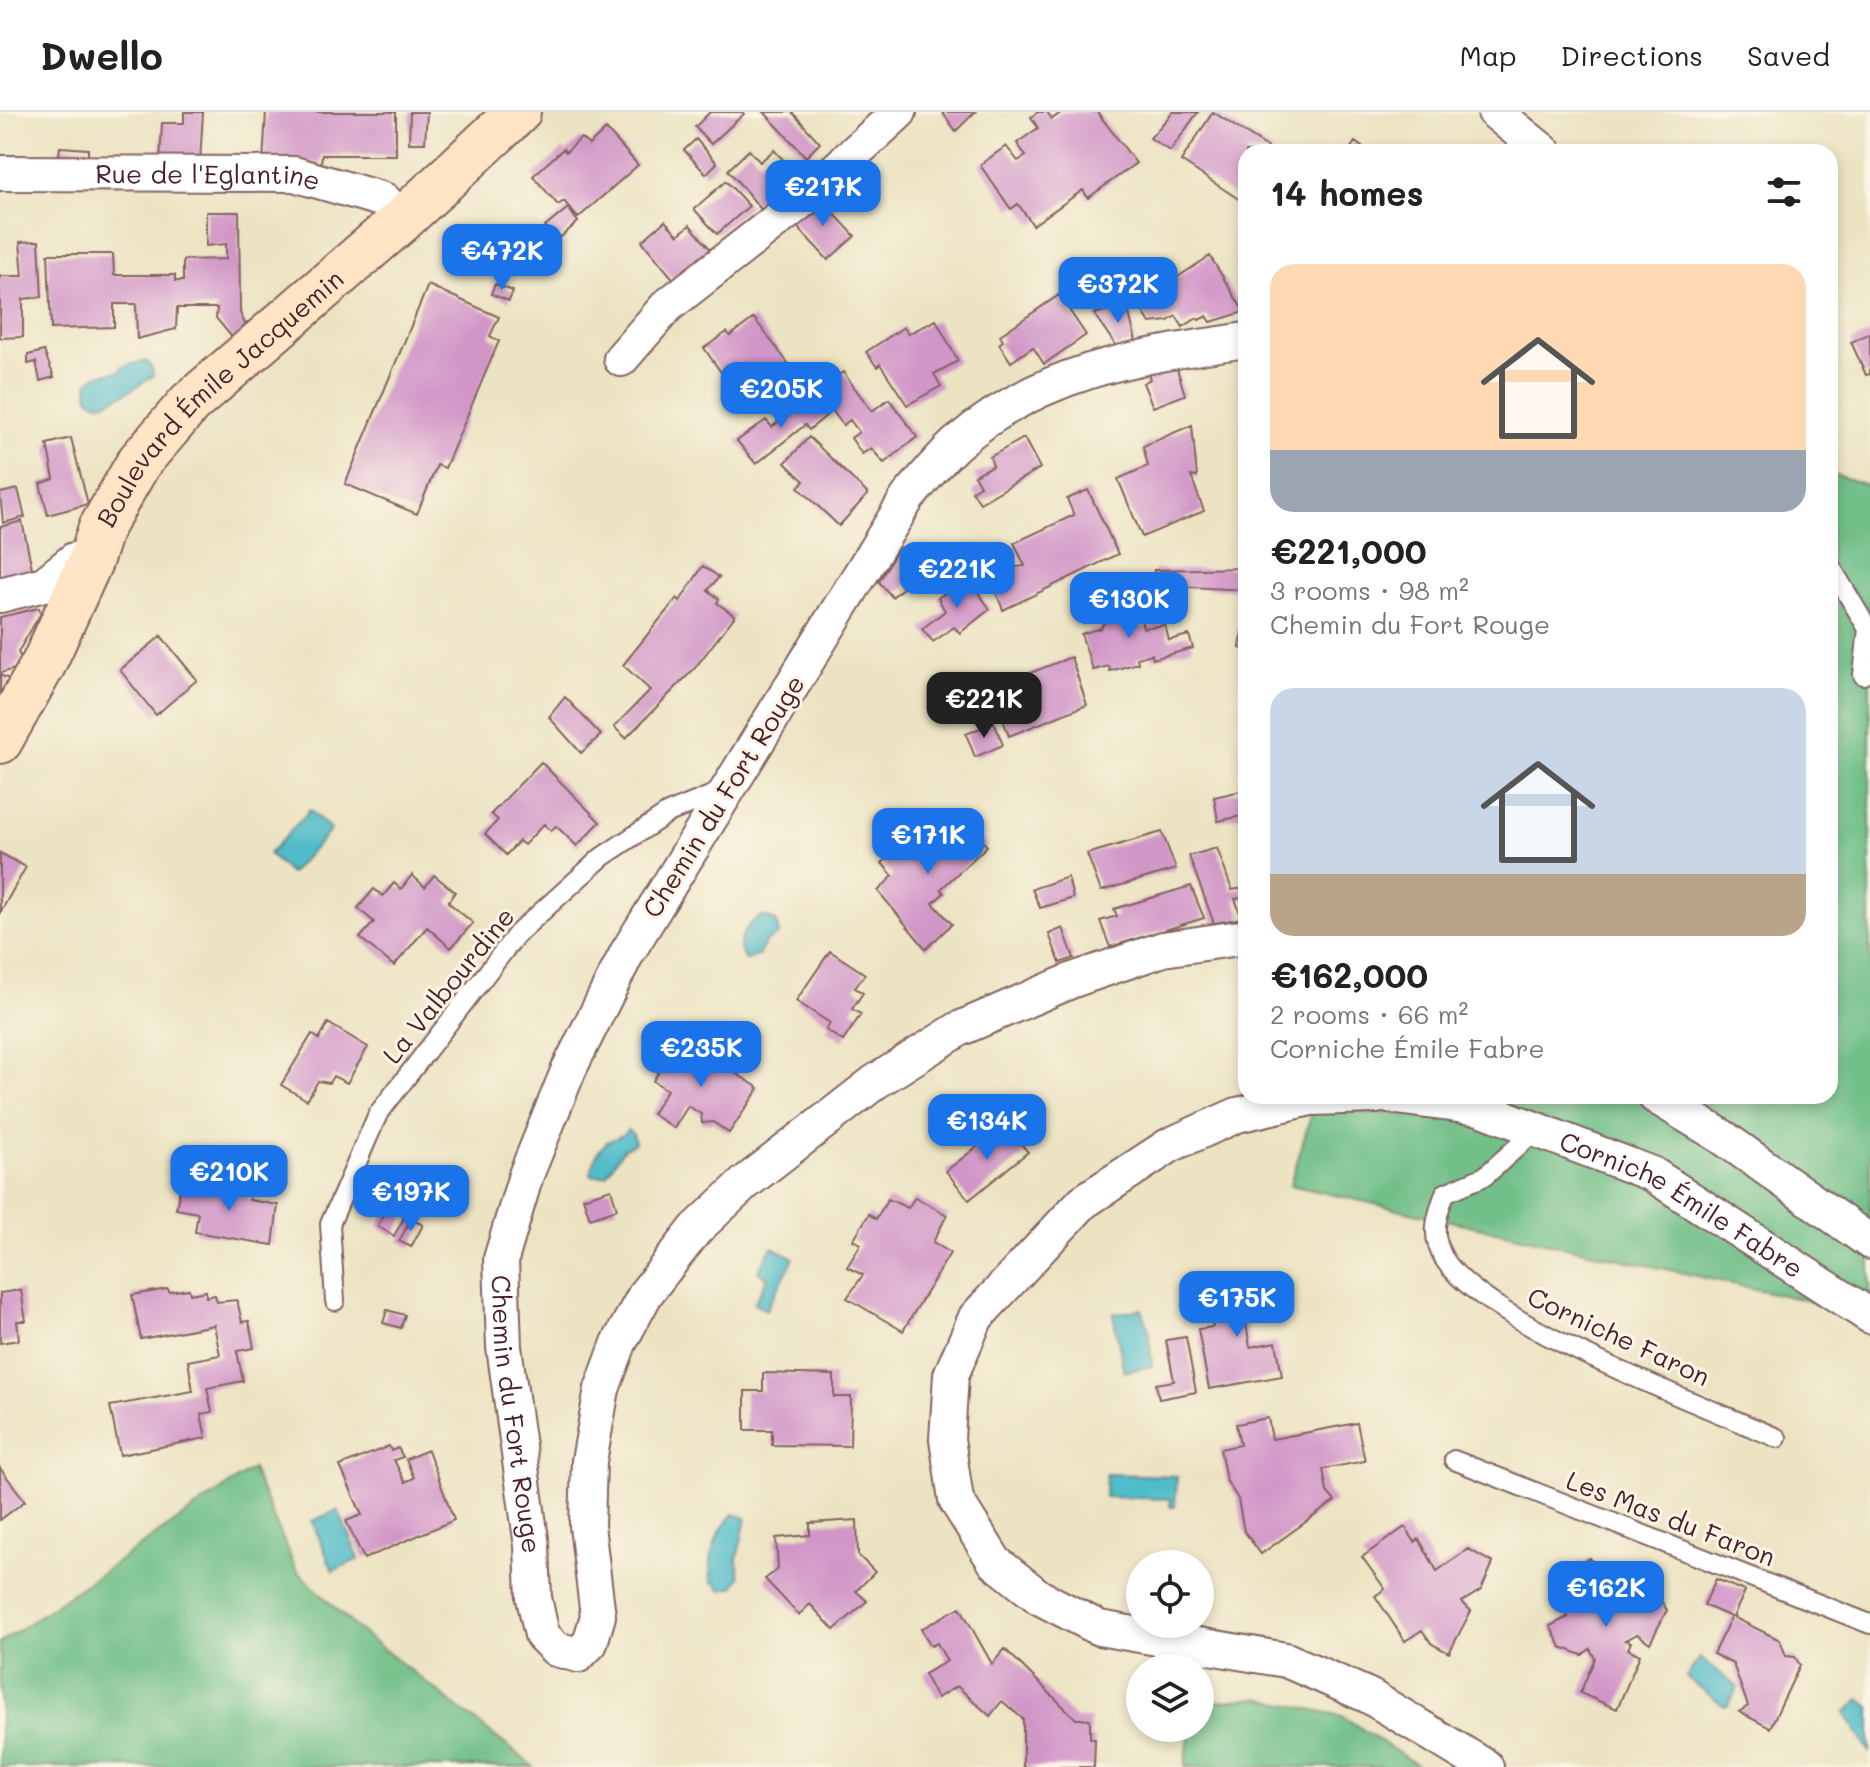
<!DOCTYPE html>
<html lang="en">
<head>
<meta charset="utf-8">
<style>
  body { margin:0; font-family:Mali,sans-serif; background:#f2f2f2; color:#222; height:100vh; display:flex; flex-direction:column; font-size:30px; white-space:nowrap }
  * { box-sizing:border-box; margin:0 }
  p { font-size:26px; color:#767676 }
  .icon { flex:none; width:44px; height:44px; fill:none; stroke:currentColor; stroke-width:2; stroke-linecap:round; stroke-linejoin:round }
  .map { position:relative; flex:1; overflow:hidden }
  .drawer { position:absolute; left:1238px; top:32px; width:600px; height:960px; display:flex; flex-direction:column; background:#fff; border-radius:24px; box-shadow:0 4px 12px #0003 }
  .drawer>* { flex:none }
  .buttons { position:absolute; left:1126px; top:1438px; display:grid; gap:16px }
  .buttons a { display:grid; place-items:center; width:88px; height:88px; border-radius:50%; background:#fff; box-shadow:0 4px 12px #0003; font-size:40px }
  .price { position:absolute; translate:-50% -68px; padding:0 18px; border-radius:16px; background:#1a73e8; color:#fff; font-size:26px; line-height:52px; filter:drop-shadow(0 2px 4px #0008) }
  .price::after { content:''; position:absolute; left:50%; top:48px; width:24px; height:18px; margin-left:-12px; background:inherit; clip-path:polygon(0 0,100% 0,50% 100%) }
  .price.on { background:#222; color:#fff }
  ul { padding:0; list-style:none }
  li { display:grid; align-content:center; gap:16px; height:424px; padding:0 32px }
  li span { display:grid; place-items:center; height:248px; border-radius:24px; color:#555 }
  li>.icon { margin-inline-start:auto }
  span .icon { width:144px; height:144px; fill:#fffc; stroke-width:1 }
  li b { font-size:34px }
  h2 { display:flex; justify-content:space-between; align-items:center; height:96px; padding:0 32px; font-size:34px }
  header { display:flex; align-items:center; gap:48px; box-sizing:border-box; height:112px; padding:0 40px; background:#fff; border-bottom:2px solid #e0e0e0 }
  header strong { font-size:38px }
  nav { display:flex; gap:44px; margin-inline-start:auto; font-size:28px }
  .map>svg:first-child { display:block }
  .forest { fill:#71bf89; stroke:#5e6f5a; stroke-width:2 }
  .water { fill:#4fbcc9; stroke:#4c6e7a; stroke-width:2 }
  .building { fill:#d196c8 }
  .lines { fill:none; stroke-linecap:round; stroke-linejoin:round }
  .lane-casing { stroke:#836460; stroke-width:22 }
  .street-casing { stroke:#836460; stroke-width:38 }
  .secondary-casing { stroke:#836460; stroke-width:48 }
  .lane { stroke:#fff; stroke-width:18 }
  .street { stroke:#fff; stroke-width:34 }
  .secondary { stroke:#ffe4c6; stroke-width:44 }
  .labels { text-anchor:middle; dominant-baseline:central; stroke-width:6; stroke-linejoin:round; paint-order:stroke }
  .street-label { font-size:26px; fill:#4a1f2b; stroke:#fcf5e5 }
</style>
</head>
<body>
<header>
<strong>Dwello</strong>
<nav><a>Map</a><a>Directions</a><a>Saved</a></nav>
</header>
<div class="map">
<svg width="1870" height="1655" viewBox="0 0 1870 1655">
  <rect width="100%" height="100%" fill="#fcf5e5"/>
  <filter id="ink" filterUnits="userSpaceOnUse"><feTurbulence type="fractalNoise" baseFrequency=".0125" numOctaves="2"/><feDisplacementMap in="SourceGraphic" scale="16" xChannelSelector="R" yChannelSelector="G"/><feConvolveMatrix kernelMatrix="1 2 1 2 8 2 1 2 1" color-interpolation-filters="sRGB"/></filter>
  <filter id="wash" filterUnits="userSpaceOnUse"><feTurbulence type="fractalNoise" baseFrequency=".006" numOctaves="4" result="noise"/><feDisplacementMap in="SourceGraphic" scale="32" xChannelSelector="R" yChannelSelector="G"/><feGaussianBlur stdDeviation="1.8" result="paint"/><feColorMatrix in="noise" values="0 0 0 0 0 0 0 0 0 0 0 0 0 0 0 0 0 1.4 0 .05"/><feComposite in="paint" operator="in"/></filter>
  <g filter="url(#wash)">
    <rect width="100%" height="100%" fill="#ece3c2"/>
    <!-- forest -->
    <path class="forest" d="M1830,361L1870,374V1215L1849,1198L1290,1073L1317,984H1830Z
      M252,1357L296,1458L355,1515L534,1655H0V1531Z
      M1258,1586L1342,1604L1420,1655H1185L1190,1616H1200V1591Z"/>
    <!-- water -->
    <path class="water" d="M147,249L153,258V264C138,273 80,317 89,269L98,263L121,259L122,254Z
      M310,698L331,718L290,762L269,742Z
      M762,804L776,809L779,822L766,829L758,844L746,848C732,833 746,811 762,804Z
      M627,1018L633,1022L635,1031L624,1036L606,1063L593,1064L590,1061C596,1050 593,1043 605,1032C613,1024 620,1028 627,1018Z
      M772,1135L794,1146L766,1198L754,1191L768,1166L758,1160Z
      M1142,1197L1149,1218L1152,1254L1124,1260L1113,1202Z
      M1106,1362L1177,1364L1175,1395H1170V1387L1105,1385Z
      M338,1398L359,1447L333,1459L312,1409Z
      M733,1402L746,1406L737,1448L740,1465L735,1474L722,1478L711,1468C709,1440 715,1423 733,1402Z
      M1700,1546L1738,1575L1728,1593L1724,1594L1686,1565Z
      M1860,1587L1870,1595V1640L1845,1601Z"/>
    <g id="blocks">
      <!-- building -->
      <path class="building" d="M184,0H203L200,50H160L162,11H184Z
        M266,0H396V43H322L321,51H263Z
        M410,0H427L425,31H409Z
        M710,0H742L744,2L711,32L695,15Z
        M764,0H792L820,31L806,45Z
        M942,0H975L956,19Z
        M1038,0H1047L1052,7L1062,0H1097L1136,51L1088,86L1083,78L1033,113L1018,92L1011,97L980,53L1006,34L1018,49L1026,44L1017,31L1038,16L1031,5Z
        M1173,0H1198L1170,39L1150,26Z
        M1213,0L1275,40H1246V92L1181,49Z
        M606,17L638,53L578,106L564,89L558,93L533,64L563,37L566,40L581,26L589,33Z
        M696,27L717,51L706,62L684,38Z
        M1355,30L1369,40H1348Z
        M60,35L88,37V50L58,49Z
        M749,38L760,50L774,38L803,69L765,102L728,58Z
        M726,69L749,94L717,122L694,97Z
        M817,83L855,124L828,148L791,108Z
        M568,96L578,110L556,129L545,115Z
        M206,100H239L240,201L248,218L235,229L216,206L217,196H177L176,217L137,227L136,192H114V215L51,217L48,142H113L114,163H175V169H183V148L226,147V132L206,134Z
        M665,109L678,123L690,113L717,145L679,174L642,129Z
        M39,129L42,185L23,187V225L0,226V164H23L20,130Z
        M1210,144L1244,200L1211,210L1207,204L1199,208L1197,206L1183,215L1176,204L1168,209L1150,211L1133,184L1172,160L1176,166Z
        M1081,153L1087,171L1076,175L1064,158Z
        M495,172L513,179L509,189L491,182Z
        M428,173L499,205L490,224L499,229L445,356L437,353L417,402L345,372Z
        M1059,183L1086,223L1044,252L1033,235L1011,250L999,232L1003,229L1000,223Z
        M1127,193L1136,229L1117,235L1094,202Z
        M754,206L788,251L782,256L785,260L748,285L740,275L734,279L704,236L727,220L730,224Z
        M936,208L958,249L934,262L941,274L907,293L880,252L877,255L866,240L904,215L908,222Z
        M1870,221V262L1866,263L1851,230Z
        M44,239L54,265L40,269L36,250L28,252V243Z
        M1175,250L1185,283L1153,295L1143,271L1150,267L1146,257Z
        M843,260L872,299L889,287L917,325L884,351L871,336L862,342L851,326L859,320L850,308L843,313L818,279Z
        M812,283L827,303L809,318L805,313L756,352L737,329L766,308L772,315Z
        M1192,313L1197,365L1191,364L1204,399L1142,425L1118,367L1148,354L1143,334Z
        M809,325L868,382L839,414L798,375L804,369L785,351Z
        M71,326L88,392L48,403L40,372L54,367L47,332Z
        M1024,326L1040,356L980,391L972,379L980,374L974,363L993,354L990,345Z
        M18,377L25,405L3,411L0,381Z
        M1088,378L1118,442L1003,498L988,458L1025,454L1014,431L1074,403L1067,387Z
        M22,409L34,466L0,475V415Z
        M898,436L917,464L892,485L879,470Z
        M703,454L719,465L708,478L719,487L717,491L735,504L694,557L626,626L614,615L650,578L623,553L677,486L680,489Z
        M1246,456L1245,478L1153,473L1154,458Z
        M967,465L990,497L960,521L954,515L933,530L922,517L945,499L938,486Z
        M1137,490L1143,516L1165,513L1169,528L1189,523L1193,536L1153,547L1152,542L1137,546L1138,551L1110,559L1109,554L1093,558L1081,522L1101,516L1110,498Z
        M39,496L41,501L18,540L21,546L15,557L0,561V505Z
        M1244,510H1246V538L1240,536Z
        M161,524L197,568L156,603L120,558Z
        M1071,545L1087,593L1009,624L1002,605L1030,594L1032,598L1042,594L1030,561Z
        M991,562L1008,567L1001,592L984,587Z
        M0,563L9,567L0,582Z
        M565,585L601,623L581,641L549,605Z
        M994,610L1003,633L975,645L966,622Z
        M541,650L600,710L577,734L556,714L551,719L544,712L524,733L519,729L506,743L485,722L498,708L491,702Z
        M1246,678V703L1218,709L1214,685Z
        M930,707L946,725L963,708L987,734L941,777L944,781L933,791L952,812L926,837L878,779L893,764L882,751Z
        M1162,720L1176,757L1101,779L1087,742Z
        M1217,736L1232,778L1244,776L1246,785L1235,787L1242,806L1214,811L1189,744Z
        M0,741L26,755L0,801Z
        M412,763L425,775L434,763L455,780L448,790L473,811L451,836L427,815L394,854L360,826L374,810L358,796L374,777L383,784L394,771L401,777Z
        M1068,765L1073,786L1040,796L1032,777Z
        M1191,774L1204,806L1110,835L1100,809L1117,804L1114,797Z
        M1063,816L1074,846L1060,851L1049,822Z
        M830,839L865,862L855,876L863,881L852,897L861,902L843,929L826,918L830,911L796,889Z
        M328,911L368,935L347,971L333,964L329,971L318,969L307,988L281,973L312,922L319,927Z
        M680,926L759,976L729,1021L713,1010L702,1011L701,1002L688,994L674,1016L652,1002L667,978L653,969Z
        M1005,1013L1028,1040L969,1088L946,1059Z
        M182,1068L250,1080L249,1088L278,1093L273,1133L195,1120L198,1101L176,1097Z
        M611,1077L617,1097L590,1106L583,1086Z
        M915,1085L947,1103L933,1130L950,1141L903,1219L847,1186L863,1163L847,1155L861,1132L853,1128L869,1102L876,1107L888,1087L908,1096Z
        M388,1095L405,1104L394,1124L378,1114Z
        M411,1107L423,1113L411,1135L399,1129Z
        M1261,1170L1267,1207L1246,1211L1250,1235L1276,1230L1282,1264L1209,1277L1198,1217L1213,1215L1206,1180Z
        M168,1177L169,1180L189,1177L190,1182L206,1179V1185L215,1183L217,1190L237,1188L242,1210L249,1209L254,1236L237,1239L243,1269L207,1276L212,1300L201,1302L206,1326L120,1343L110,1294L193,1279L188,1249L220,1243L214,1213L141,1227L132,1183Z
        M21,1178L26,1209H17L19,1228L0,1231V1181Z
        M387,1198L405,1203L401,1216L383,1211Z
        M1186,1225L1196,1280L1159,1287L1156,1272L1174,1269L1166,1228Z
        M763,1261L834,1263V1285H851L850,1334L772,1333V1318H745V1279H763Z
        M1268,1306L1272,1327L1357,1311L1365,1349L1323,1357L1327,1380L1335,1389L1261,1442L1244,1419L1238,1387L1226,1368L1220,1337L1240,1333L1236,1312Z
        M389,1334L391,1339L398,1336L403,1345L394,1348L405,1370L414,1366L406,1347L428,1338L454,1408L364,1447L346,1409L362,1403L340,1354Z
        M0,1356L25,1389L0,1408Z
        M857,1408L858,1443L875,1460L856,1479L867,1489L834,1518L810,1492L799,1503L765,1467L778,1457L776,1426L810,1423V1411Z
        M1405,1415L1415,1430L1419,1427L1437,1459L1468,1437L1493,1451L1481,1478L1462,1490L1471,1499L1449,1541L1432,1532L1422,1518L1405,1529L1375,1484L1385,1477L1362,1445Z
        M1590,1446L1604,1471L1629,1484L1651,1473L1667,1498L1650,1531L1637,1522L1625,1528L1631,1530L1628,1537L1640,1543L1617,1597L1580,1581L1595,1546L1590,1537L1582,1543L1561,1535L1550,1514L1568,1505L1556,1481L1573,1472L1566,1460Z
        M1716,1467L1745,1479L1733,1505L1780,1528L1786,1544L1795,1545L1800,1553L1770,1616L1739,1600L1748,1594L1733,1552L1713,1542L1731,1505L1704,1493Z
        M960,1495L992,1552L1005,1537L1076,1607H1090V1626L1095,1627L1094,1655H1023V1607L1002,1589L990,1604L957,1574L937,1586L924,1562L947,1549L937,1531L931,1534L921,1517Z"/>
    </g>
  </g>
  <g filter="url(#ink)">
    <use href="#blocks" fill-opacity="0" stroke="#836460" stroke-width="2"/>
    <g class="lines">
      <defs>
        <path id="lane" d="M1830,453L1868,517L1863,563
          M1537,1017L1485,1064L1445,1081C1437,1104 1430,1121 1443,1145C1481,1211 1701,1292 1777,1326
          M335,1189L330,1112L378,1002L517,822L602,745L668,701L722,679
          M1454,1348L1870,1512"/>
        <g id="street">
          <path d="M1495,0L1544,40"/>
          <path id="s1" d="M0,61L294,62L384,88L402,108"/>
          <path id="s2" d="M1246,228C1140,244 1042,257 957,331C939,347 924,367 908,385L627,841L569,957L526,1063L501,1147L504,1235L532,1434L534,1486L542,1523L556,1537L578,1543L590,1531L598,1504L587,1414L589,1349L602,1277L619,1231L646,1181L696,1117L745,1071L875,970L959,917L1073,868L1163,837L1246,825"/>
          <path d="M621,247L667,194L804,87L899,0"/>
          <path d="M0,483L44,472L74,448L90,450"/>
          <path d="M1377,984L1311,986L1237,1003L1170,1033L1083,1090L976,1205L951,1263L947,1327L956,1388L995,1450L1039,1485L1099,1516L1286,1548L1369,1584L1486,1655"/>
          <path id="s3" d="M1389,984L1480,996L1652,1062L1870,1204"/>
          <path d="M1655,984L1721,1024L1870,1130"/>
        </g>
        <g id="secondary">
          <path id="s4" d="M0,629L44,551L90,450L101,416L139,350L190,291L402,108L518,0"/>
        </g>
      </defs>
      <!-- lane casing -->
      <use href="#lane" class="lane-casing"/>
      <!-- street casing -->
      <use href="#street" class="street-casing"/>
      <!-- secondary casing -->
      <use href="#secondary" class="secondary-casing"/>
      <!-- lane -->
      <use href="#lane" class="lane"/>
      <!-- street -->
      <use href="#street" class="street"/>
      <!-- secondary -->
      <use href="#secondary" class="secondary"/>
    </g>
  </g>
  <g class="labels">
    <!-- street labels -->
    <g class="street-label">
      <text stroke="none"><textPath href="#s1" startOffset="208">Rue de l'Eglantine</textPath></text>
      <text stroke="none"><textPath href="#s4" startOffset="414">Boulevard Émile Jacquemin</textPath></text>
      <text transform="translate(723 684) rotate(-58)">Chemin du Fort Rouge</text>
      <text transform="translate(448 873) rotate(-51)">La Valbourdine</text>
      <text stroke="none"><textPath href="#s3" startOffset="316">Corniche Émile Fabre</textPath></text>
      <text transform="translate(1619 1224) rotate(25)">Corniche Faron</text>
      <text stroke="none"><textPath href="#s2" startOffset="1408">Chemin du Fort Rouge</textPath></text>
      <text transform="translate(1671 1406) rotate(21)">Les Mas du Faron</text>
    </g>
  </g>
</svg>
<div class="buttons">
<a><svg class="icon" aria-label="locate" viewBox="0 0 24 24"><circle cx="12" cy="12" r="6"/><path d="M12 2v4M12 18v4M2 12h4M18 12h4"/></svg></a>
<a><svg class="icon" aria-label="layers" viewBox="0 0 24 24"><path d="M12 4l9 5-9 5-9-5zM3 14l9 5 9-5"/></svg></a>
</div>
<b class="price" style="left:823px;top:116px">€217K</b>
<b class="price" style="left:502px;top:180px">€472K</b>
<b class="price" style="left:1118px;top:213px">€372K</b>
<b class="price" style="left:781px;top:318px">€205K</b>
<b class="price" style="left:957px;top:498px">€221K</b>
<b class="price" style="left:1129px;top:528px">€130K</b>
<b class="price on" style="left:984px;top:628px">€221K</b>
<b class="price" style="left:928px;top:764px">€171K</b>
<b class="price" style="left:701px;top:977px">€235K</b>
<b class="price" style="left:987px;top:1050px">€134K</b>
<b class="price" style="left:229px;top:1101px">€210K</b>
<b class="price" style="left:411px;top:1121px">€197K</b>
<b class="price" style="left:1237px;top:1227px">€175K</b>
<b class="price" style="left:1606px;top:1517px">€162K</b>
<section class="drawer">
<h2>14 homes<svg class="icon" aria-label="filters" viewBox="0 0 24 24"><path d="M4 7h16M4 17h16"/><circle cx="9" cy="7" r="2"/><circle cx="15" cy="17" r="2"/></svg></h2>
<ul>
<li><span style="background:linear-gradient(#ffd9b3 75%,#9aa5b1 0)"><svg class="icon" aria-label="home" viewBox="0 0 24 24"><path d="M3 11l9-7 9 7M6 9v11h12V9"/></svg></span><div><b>€221,000</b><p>3 rooms · 98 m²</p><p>Chemin du Fort Rouge</p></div></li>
<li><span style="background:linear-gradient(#c9d6e8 75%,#b9a48a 0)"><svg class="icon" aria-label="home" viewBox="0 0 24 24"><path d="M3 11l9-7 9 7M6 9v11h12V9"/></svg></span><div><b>€162,000</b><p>2 rooms · 66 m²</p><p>Corniche Émile Fabre</p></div></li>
</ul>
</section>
</div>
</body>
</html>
